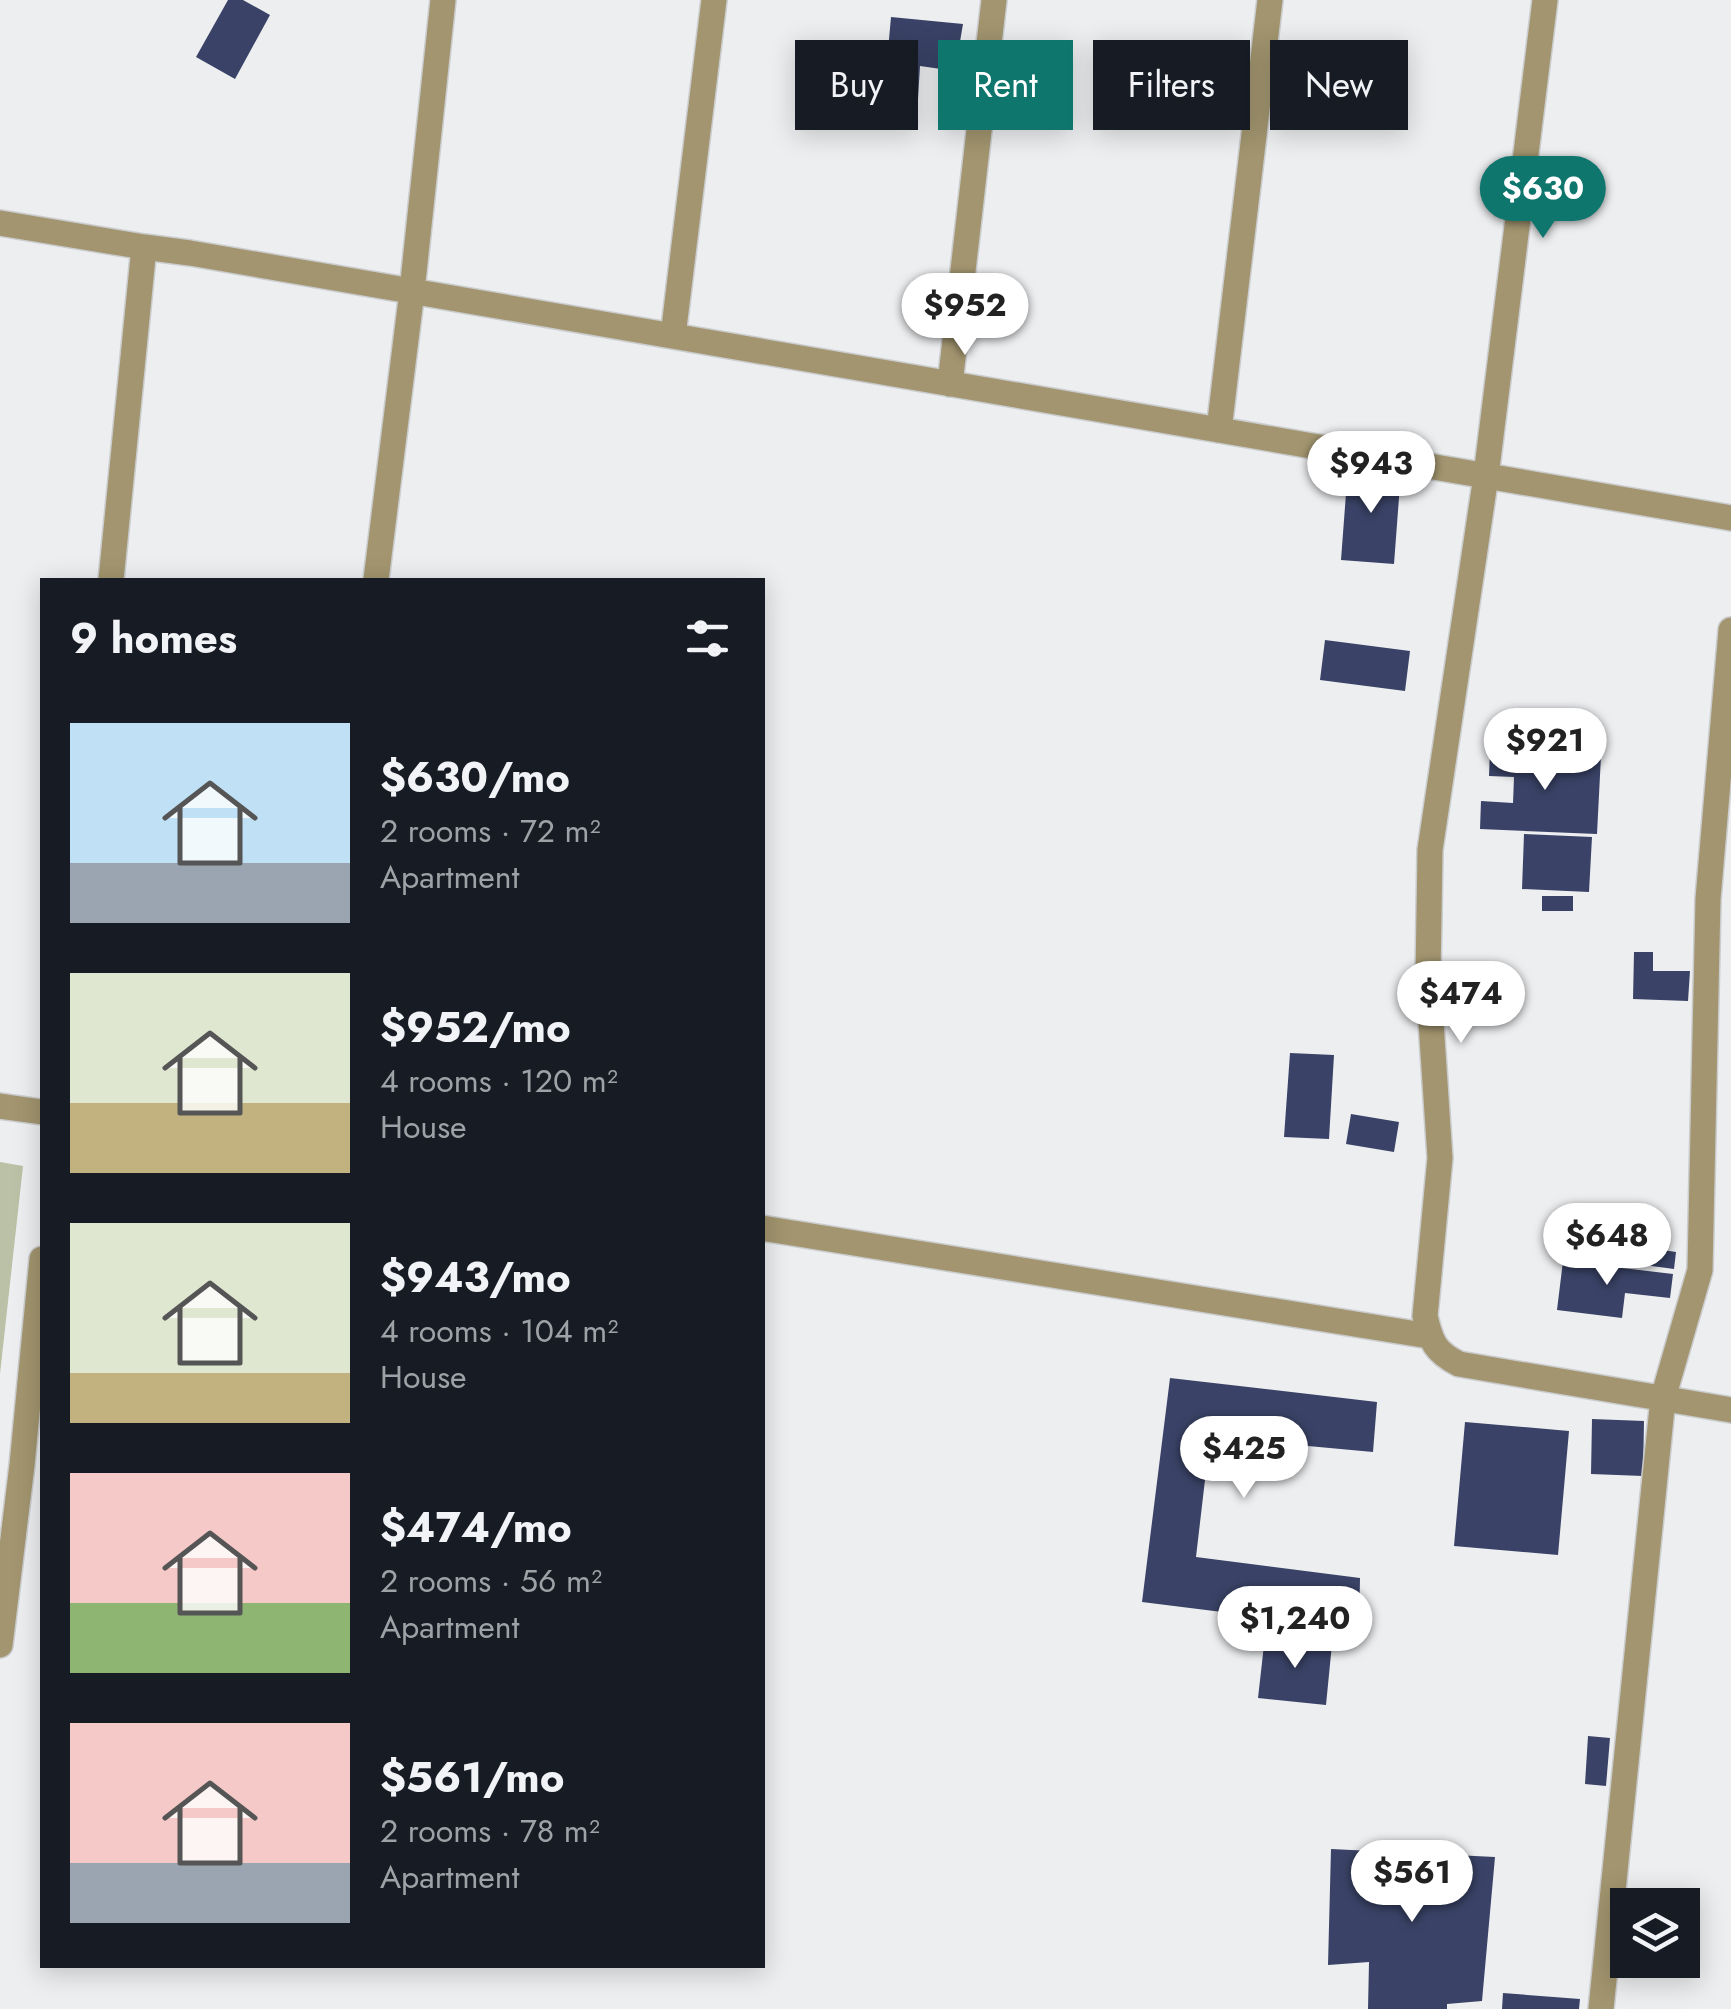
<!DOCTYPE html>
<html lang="en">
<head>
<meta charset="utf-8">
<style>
  body { margin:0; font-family:Jost,sans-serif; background:#20242c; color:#f1f3f6; height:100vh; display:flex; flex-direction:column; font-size:38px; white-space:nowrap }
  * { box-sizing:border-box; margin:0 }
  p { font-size:32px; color:#9ea1a6 }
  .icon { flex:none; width:55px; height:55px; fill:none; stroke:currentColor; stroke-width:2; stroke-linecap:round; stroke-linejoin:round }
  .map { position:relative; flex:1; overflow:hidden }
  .details { position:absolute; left:40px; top:578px; width:725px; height:1390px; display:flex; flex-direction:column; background:#171b24; border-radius:0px; box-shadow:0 5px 25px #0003 }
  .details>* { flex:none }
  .top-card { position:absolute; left:795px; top:40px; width:785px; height:90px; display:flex; gap:20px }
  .fabs { position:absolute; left:1610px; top:1888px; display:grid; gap:20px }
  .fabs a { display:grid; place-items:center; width:90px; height:90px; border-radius:0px; background:#171b24; box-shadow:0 5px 25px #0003; font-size:50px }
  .price { position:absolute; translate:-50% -85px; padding:0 22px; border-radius:35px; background:#fff; color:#222; font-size:32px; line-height:65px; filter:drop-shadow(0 2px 5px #0008) }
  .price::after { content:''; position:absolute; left:50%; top:60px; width:30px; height:22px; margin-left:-15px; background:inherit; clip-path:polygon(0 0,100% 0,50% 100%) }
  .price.current { background:#0f766e; color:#fff }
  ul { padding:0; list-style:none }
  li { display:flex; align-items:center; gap:30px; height:250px; padding:0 30px }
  li span { display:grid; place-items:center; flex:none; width:280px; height:200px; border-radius:0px; color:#555 }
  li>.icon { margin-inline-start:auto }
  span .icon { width:120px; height:120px; fill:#fffc; stroke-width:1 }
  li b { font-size:42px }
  h2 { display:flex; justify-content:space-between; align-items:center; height:120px; padding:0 30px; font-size:42px }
  .tag { padding:0 35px; border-radius:0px; background:#171b24; box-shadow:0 5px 25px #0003; font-size:35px; line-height:90px }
  .tag.current { background:#0f766e; color:#fff }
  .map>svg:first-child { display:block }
  .green { fill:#bac1a6 }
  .building { fill:#3a4367 }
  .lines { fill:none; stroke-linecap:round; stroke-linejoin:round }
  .minor-casing { stroke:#cbccce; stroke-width:28 }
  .minor { stroke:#a2956f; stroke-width:25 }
</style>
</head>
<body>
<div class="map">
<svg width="1731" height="2009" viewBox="0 0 1731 2009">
  <rect width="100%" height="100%" fill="#edeef0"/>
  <!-- green -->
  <path class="green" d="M0,1162L23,1166L0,1374Z"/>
  <!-- building -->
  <path class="building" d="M228,0H243L270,15L235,79L196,57Z
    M891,17L963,24L955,71L920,66L918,99L884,95Z
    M1348,467L1401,471L1394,564L1341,560Z
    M1325,640L1410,651L1405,691L1320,680Z
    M1490,750L1601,756L1597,834L1480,829L1481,801L1513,803L1514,777L1489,776Z
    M1524,834L1592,837L1589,892L1522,889Z
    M1542,896H1573V911H1542Z
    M1634,952H1653V971H1690L1688,1001L1633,999Z
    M1290,1053L1334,1055L1329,1139L1284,1137Z
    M1351,1114L1399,1122L1394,1152L1346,1144Z
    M1569,1209L1629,1217L1627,1232L1642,1234L1641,1247L1676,1252L1674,1269L1563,1254Z
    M1563,1261L1673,1274L1670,1298L1625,1293L1622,1318L1557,1310Z
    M1170,1378L1377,1402L1373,1452L1210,1437L1196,1557L1360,1578L1359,1629L1142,1602Z
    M1592,1419L1644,1421L1643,1476L1591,1474Z
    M1465,1422L1569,1431L1558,1555L1454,1546Z
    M1265,1636L1332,1644L1326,1705L1258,1698Z
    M1588,1736L1610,1738L1606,1786L1585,1784Z
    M1331,1849L1495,1857L1482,2001L1447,2004V2009H1368L1369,1962L1328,1965Z
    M1503,1993L1580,1999L1579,2009H1502Z"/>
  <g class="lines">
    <defs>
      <path id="minor" d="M1545,0L1486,476L1430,850L1428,977L1440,1158L1425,1316C1431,1342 1435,1352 1459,1364L1731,1410
        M0,223L144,247
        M673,336L714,0
        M950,384L994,0
        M1219,430L1270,0
        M111,580L144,247L190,253L1731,518
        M376,580L412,291L443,0
        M0,1106L42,1112
        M762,1228L1429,1336
        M0,1645L22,1465L42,1259
        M1601,2009L1663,1398L1700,1270L1708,899L1731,630"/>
    </defs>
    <!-- minor casing -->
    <use href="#minor" class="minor-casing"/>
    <!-- minor -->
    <use href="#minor" class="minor"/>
  </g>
</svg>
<div class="fabs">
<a><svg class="icon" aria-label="layers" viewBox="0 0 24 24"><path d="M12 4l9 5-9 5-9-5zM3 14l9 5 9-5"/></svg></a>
</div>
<b class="price current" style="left:1543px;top:241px">$630</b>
<b class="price" style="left:965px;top:358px">$952</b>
<b class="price" style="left:1371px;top:516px">$943</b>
<b class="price" style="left:1545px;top:793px">$921</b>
<b class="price" style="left:1461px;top:1046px">$474</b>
<b class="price" style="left:1607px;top:1288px">$648</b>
<b class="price" style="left:1244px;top:1501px">$425</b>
<b class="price" style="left:1295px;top:1671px">$1,240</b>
<b class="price" style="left:1412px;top:1925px">$561</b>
<div class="top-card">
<a class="tag">Buy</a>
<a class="tag current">Rent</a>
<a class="tag">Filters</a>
<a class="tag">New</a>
</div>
<section class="details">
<h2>9 homes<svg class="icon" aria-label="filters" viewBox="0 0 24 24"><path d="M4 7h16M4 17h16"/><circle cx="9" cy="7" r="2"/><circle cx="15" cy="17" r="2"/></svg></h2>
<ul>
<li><span style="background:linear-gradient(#bfe0f5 70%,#9aa5b1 0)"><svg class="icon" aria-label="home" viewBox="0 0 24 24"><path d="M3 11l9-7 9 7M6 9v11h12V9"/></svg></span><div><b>$630/mo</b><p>2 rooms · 72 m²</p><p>Apartment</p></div></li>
<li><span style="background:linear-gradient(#dfe7d0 65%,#c2b280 0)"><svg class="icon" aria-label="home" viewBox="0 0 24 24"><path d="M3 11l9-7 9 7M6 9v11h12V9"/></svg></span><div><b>$952/mo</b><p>4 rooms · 120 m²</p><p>House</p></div></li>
<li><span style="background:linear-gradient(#dfe7d0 75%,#c2b280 0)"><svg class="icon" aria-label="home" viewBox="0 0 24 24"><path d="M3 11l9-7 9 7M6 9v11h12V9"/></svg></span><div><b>$943/mo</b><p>4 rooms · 104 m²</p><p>House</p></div></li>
<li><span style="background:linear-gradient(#f6c9c9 65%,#8fb573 0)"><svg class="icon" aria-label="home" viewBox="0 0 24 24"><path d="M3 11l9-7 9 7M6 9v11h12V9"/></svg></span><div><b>$474/mo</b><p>2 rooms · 56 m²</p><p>Apartment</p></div></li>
<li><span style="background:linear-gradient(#f6c9c9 70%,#9aa5b1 0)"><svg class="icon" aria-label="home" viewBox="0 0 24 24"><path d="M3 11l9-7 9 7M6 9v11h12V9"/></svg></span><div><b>$561/mo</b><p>2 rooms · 78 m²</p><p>Apartment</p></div></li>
</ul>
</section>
</div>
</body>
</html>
